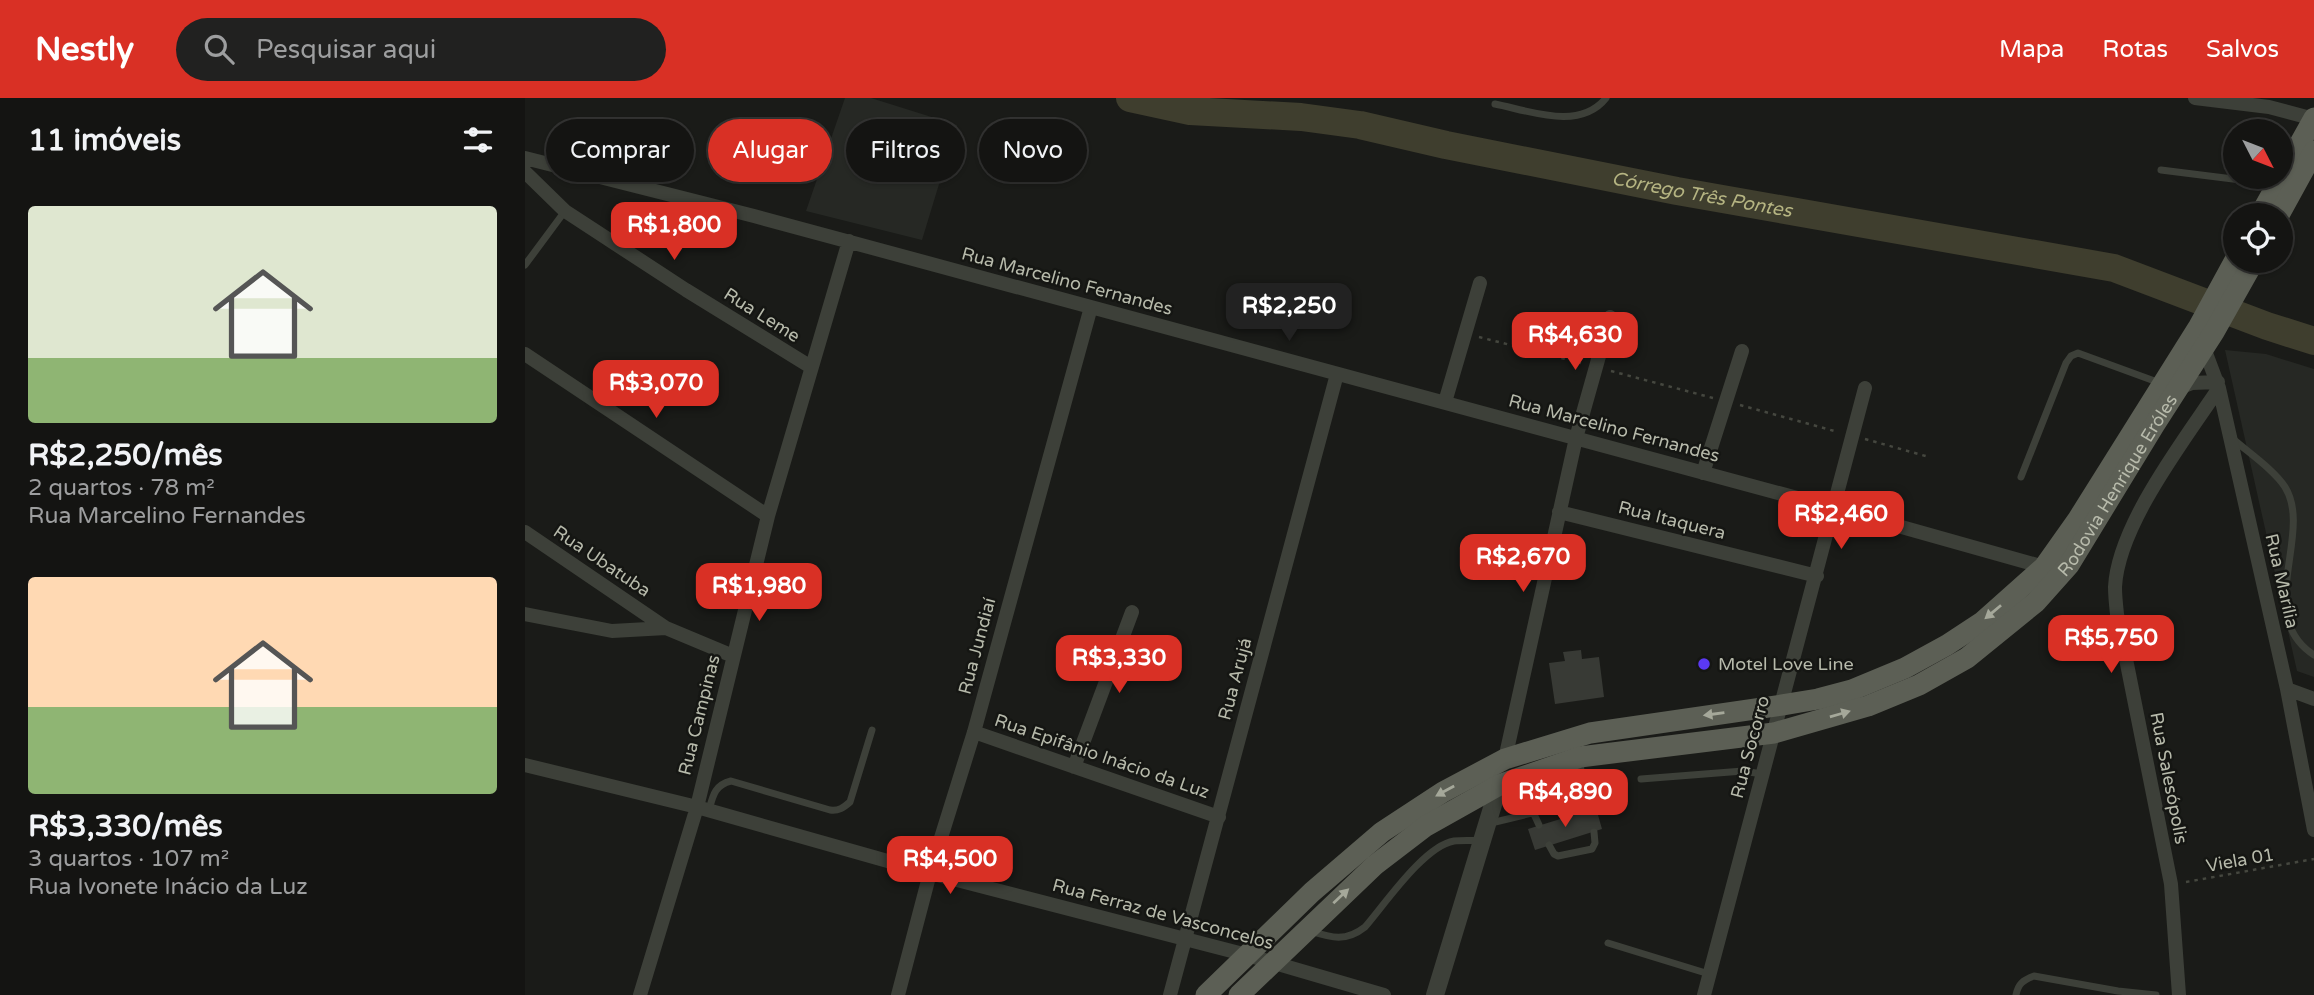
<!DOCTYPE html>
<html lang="pt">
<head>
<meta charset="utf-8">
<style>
  body { margin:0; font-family:"Varela Round",sans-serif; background:#212120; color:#f1f3f6; height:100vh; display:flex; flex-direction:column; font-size:26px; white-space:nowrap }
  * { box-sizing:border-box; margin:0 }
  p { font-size:23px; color:#9d9e9f }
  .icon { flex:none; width:38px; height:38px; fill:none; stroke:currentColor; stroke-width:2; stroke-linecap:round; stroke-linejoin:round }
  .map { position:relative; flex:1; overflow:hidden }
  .drawer { display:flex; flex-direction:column; background:#141412; width:525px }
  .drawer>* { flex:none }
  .top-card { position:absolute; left:21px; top:21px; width:665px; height:63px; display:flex; gap:14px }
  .needle { width:46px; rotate:132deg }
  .tools { position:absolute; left:1698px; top:21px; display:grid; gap:14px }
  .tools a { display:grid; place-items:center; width:70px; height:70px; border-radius:50%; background:#141412; box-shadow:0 2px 5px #0004,0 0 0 2px #333332; font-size:35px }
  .price { position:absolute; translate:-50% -60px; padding:0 16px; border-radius:14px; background:#d93025; color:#fff; font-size:23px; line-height:46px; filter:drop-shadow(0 2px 4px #0008) }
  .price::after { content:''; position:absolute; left:50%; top:42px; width:21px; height:16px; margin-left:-10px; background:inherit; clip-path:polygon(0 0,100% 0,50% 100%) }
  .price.active { background:#222; color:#fff }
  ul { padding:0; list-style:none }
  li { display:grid; align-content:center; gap:14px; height:371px; padding:0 28px }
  li span { display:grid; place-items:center; height:217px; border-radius:7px; color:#555 }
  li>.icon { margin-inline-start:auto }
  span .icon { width:126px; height:126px; fill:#fffc; stroke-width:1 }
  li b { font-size:30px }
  h2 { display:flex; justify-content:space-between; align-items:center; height:84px; padding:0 28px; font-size:30px }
  .chip { padding:0 24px; border-radius:32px; background:#141412; box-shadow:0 2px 5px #0004,0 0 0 2px #333332; font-size:24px; line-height:63px }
  .chip.active { background:#d93025; color:#fff }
  header { display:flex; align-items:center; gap:42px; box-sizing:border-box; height:98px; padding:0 35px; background:#d93025; color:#fff }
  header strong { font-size:33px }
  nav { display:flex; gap:38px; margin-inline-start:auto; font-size:24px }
  .search { width:490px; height:63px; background:#212120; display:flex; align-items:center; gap:18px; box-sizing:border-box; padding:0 24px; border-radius:38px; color:#9d9e9f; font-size:26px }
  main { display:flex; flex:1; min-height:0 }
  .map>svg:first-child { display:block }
  .built { fill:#262824 }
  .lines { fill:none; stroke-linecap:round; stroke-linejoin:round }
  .river { stroke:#3f3e2e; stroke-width:28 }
  .building { fill:#383a35 }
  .path { stroke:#45473f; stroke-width:2.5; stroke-dasharray:3.5 5; stroke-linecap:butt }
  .service { stroke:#3d4039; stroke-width:7 }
  .minor { stroke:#3d4039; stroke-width:14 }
  .tertiary { stroke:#3d4039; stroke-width:18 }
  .primary { stroke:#5c5f55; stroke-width:21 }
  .oneway { fill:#a5a89a }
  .poi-dot { fill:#5b39f2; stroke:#151613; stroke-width:2.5 }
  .labels { text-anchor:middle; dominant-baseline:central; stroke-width:5; stroke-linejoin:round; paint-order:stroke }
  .street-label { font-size:18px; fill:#b7baab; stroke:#151613 }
  .poi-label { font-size:18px; fill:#b7baab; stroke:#151613; text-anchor:start }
  .water-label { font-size:19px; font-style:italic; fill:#b5b482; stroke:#151613 }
</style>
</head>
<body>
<header>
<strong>Nestly</strong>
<div class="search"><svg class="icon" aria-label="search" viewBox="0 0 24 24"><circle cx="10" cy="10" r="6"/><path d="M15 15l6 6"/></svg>Pesquisar aqui</div>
<nav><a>Mapa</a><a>Rotas</a><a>Salvos</a></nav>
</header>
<main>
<section class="drawer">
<h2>11 imóveis<svg class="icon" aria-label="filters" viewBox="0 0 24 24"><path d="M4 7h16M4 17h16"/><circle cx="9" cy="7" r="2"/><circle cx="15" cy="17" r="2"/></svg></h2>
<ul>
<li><span style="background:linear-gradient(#dfe7d0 70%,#8fb573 0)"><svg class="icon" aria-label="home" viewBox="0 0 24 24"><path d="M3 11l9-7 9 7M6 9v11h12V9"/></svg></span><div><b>R$2,250/mês</b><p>2 quartos · 78 m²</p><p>Rua Marcelino Fernandes</p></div></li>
<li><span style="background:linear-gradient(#ffd9b3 60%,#8fb573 0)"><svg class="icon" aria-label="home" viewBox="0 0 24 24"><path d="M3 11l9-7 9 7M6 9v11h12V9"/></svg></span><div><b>R$3,330/mês</b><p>3 quartos · 107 m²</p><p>Rua Ivonete Inácio da Luz</p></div></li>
</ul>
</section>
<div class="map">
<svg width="1789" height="897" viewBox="0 0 1789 897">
  <rect width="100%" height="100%" fill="#1a1b18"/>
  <!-- built -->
  <path class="built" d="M320,0H346L432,27L397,142L281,113Z
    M1700,252L1741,256L1789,271V579L1772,573Z"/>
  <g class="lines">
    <!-- river -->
    <path class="river" id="s1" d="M605,0L665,13L776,19L835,27L921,47L1152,93L1589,170L1742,228L1789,243"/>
  </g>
  <!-- building -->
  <path class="building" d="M1056,552L1057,561L1074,559L1079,599L1030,606L1024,565L1040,563L1038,554Z
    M1071,710L1077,731L1010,752L1003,731Z"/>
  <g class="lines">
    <!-- path -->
    <path class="path" d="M954,239L1056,265
      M1086,273L1188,300
      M1215,307L1313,334
      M1340,341L1404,359
      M1661,784L1789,761"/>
    <!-- service -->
    <path class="service" d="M970,6C1005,13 1055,33 1081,0
      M1636,72L1748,86
      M0,167L40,113
      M1708,341C1724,355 1749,372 1760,389C1789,435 1728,518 1789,557
      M1496,379L1541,265L1546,258L1553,255L1635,285
      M1055,663L1060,714
      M1001,681L1008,714L1014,727
      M1116,681L1218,673L1237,676
      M184,712C188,697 190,687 206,683L305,712C314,713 318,710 325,704L347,632
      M966,725L1057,703
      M1024,747L1029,756L1033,758L1067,751L1070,745L1069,734
      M785,833C807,840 821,844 840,829C860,806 899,748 929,743C937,742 947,743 956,742
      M1083,845L1184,876
      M1491,897C1493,886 1498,882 1509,878L1593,893L1631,897"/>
    <!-- minor -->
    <path class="minor" d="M1670,0L1744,9L1789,21
      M0,60L229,118L1309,410L1519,469
      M0,74L40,113L161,192L286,269
      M1679,250L1694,290L1762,591L1789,732
      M0,256L243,418
      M1654,290L1667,285L1693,284
      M920,304L955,185
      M1178,375L1217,253
      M1034,414L1292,478
      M0,434L141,530L208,558
      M0,516L87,533L141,530
      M1762,591L1789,601
      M449,634L694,719
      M980,661L1051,340L1085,219
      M0,667L172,709L405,775L722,857L859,897
      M549,669L607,514
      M115,897L172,709L243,418L324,143
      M373,897L405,775L449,634L566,209
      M645,897L812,276
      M1179,897L1340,290
      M1654,897L1646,786L1592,516C1591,507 1590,498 1590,489C1593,427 1660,341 1694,290"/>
    <!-- tertiary -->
    <path class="tertiary" d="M910,897L974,687"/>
    <!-- primary -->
    <g class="primary">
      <path d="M1735,117L1789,20"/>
      <path d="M1754,117L1789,53"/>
      <path d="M681,897L787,794L857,734L918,694L980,661L1065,635L1257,607L1293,601L1327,592L1380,570L1422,547L1457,524L1519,469L1553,421L1674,228L1710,162"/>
      <path id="s2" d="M714,897L850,767L901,728L974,687L1055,659L1249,635L1343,608L1394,587L1442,560L1511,504L1544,467L1630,326L1689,234L1729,163"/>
    </g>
  </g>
  <!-- one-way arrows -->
  <defs><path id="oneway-solid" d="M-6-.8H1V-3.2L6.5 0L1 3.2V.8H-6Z" transform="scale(1.75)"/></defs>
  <g class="oneway">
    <use href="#oneway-solid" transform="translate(1468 514) rotate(140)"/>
    <use href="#oneway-solid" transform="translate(1189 616) rotate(172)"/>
    <use href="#oneway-solid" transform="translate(1315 616) rotate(-16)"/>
    <use href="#oneway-solid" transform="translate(920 693) rotate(151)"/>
    <use href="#oneway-solid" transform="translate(816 798) rotate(-43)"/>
  </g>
  <!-- markers -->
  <circle class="poi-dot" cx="1179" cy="566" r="7"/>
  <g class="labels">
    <!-- street labels -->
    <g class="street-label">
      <text transform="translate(542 183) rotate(15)">Rua Marcelino Fernandes</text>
      <text transform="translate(237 217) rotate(32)">Rua Leme</text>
      <text transform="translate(1089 330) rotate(15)">Rua Marcelino Fernandes</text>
      <text stroke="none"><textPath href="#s2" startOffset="1057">Rodovia Henrique Eróles</textPath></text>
      <text transform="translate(1147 422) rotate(14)">Rua Itaquera</text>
      <text transform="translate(77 463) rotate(34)">Rua Ubatuba</text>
      <text transform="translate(1757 483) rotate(77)">Rua Marília</text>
      <text transform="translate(452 548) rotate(-75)">Rua Jundiaí</text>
      <text transform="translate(710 581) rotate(-75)">Rua Arujá</text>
      <text transform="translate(174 617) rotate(-76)">Rua Campinas</text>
      <text transform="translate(1225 649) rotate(-75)">Rua Socorro</text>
      <text transform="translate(577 658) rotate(19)">Rua Epifânio Inácio da Luz</text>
      <text transform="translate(1644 680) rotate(79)">Rua Salesópolis</text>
      <text transform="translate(1715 762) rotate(-10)">Viela 01</text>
      <text transform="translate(638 816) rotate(15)">Rua Ferraz de Vasconcelos</text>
    </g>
    <!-- poi labels -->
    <g class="poi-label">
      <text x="1193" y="566">Motel Love Line</text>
    </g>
    <!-- water labels -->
    <g class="water-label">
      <text stroke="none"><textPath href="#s1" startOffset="581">Córrego Três Pontes</textPath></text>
    </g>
  </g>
</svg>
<div class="tools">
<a><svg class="needle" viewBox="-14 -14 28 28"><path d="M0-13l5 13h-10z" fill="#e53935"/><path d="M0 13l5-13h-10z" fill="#9d9e9f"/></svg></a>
<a><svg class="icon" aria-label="locate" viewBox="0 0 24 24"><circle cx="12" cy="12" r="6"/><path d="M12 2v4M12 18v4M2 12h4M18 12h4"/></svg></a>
</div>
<b class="price" style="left:149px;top:164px">R$1,800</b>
<b class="price active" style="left:764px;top:245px">R$2,250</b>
<b class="price" style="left:1050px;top:274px">R$4,630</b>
<b class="price" style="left:131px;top:322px">R$3,070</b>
<b class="price" style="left:1316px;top:453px">R$2,460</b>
<b class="price" style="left:998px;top:496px">R$2,670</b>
<b class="price" style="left:234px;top:525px">R$1,980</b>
<b class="price" style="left:1586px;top:577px">R$5,750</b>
<b class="price" style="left:594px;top:597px">R$3,330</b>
<b class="price" style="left:1040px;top:731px">R$4,890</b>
<b class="price" style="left:425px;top:798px">R$4,500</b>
<div class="top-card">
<a class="chip">Comprar</a>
<a class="chip active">Alugar</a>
<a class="chip">Filtros</a>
<a class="chip">Novo</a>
</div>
</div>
</main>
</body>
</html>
